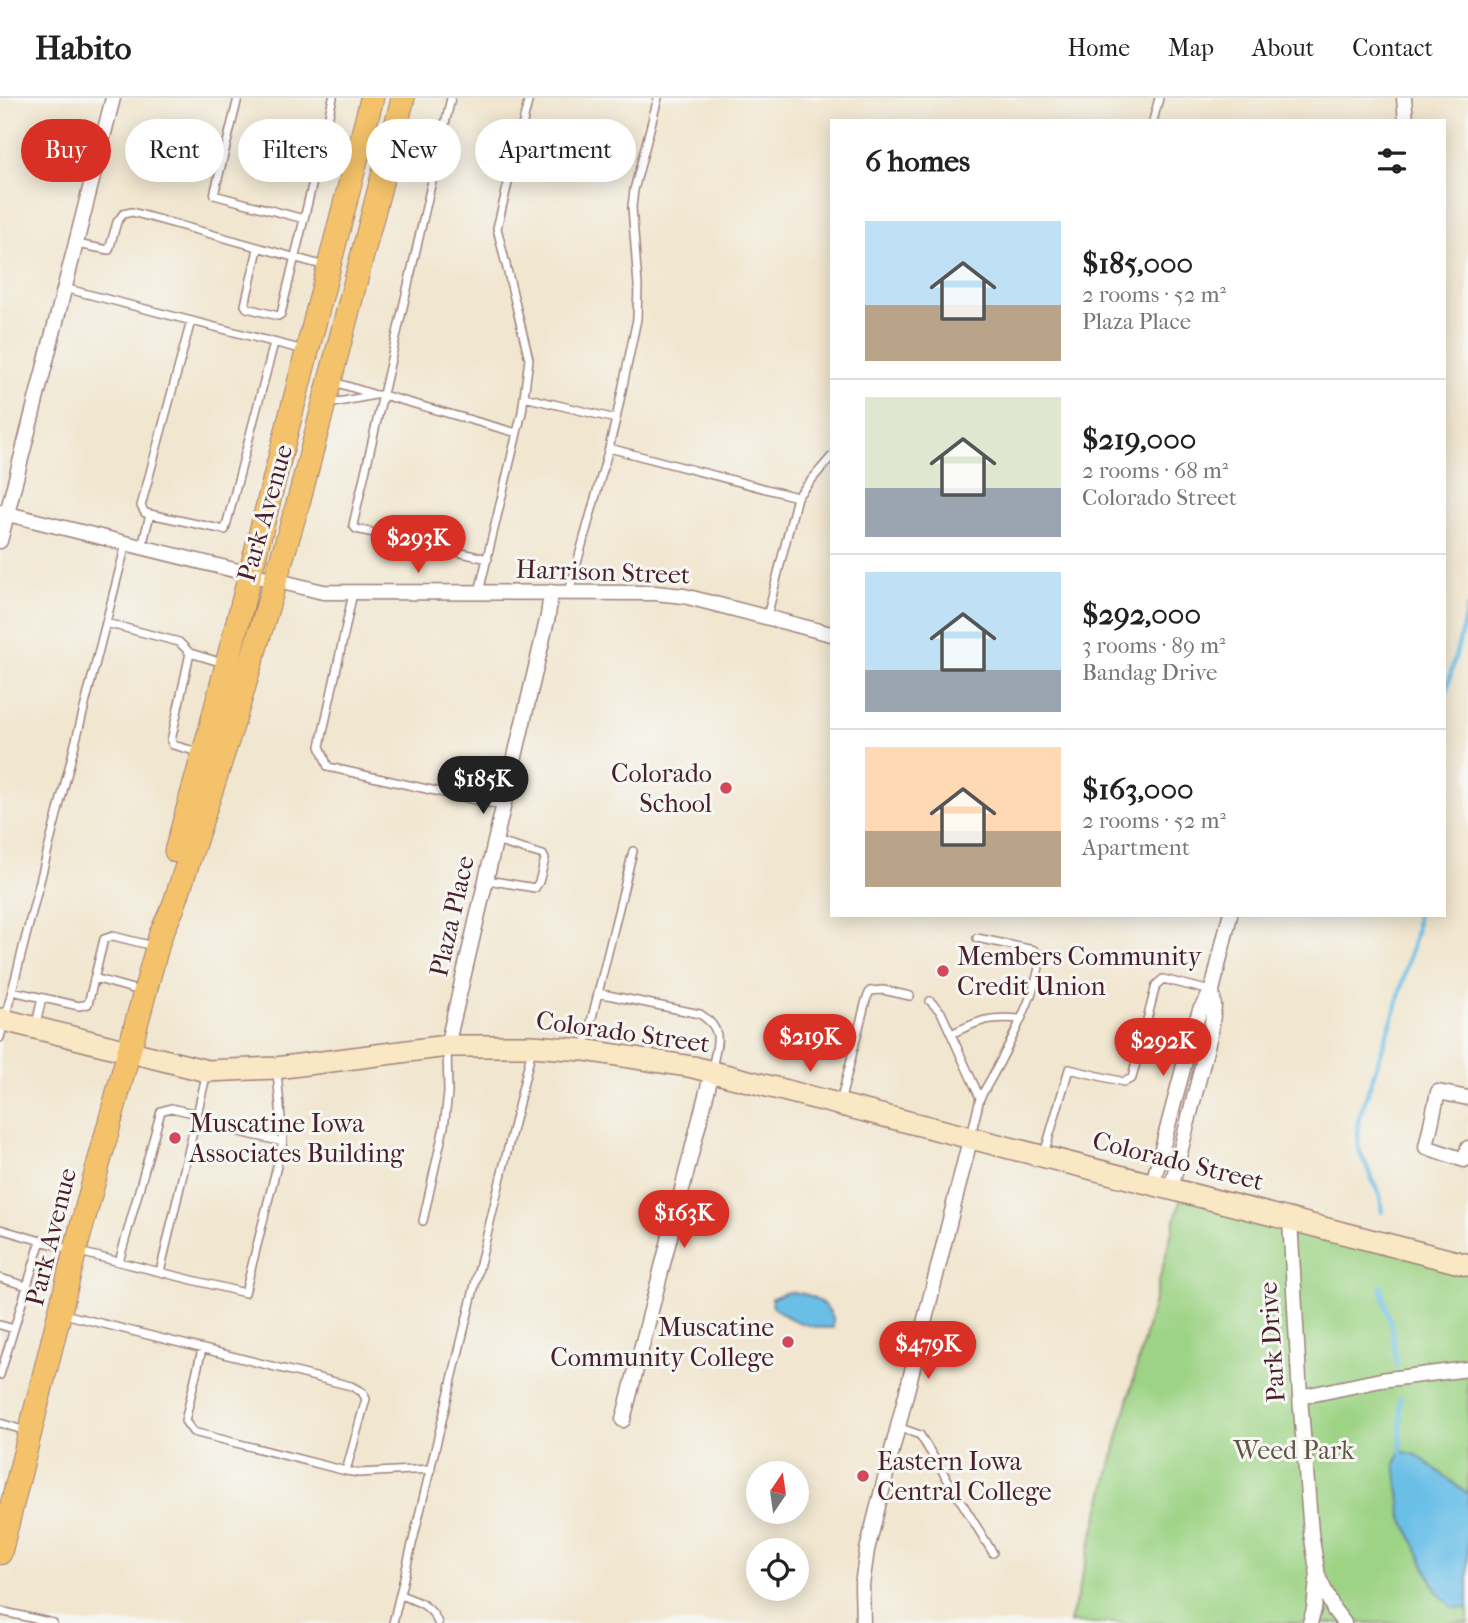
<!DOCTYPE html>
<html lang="en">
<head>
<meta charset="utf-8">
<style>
  body { margin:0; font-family:"IM FELL French Canon",serif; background:#f2f2f2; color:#222; height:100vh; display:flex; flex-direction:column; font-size:26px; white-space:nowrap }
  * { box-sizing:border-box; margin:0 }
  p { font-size:23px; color:#767676 }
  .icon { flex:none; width:38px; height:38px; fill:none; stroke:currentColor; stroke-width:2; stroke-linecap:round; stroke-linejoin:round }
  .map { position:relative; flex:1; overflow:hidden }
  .details { position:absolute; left:830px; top:21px; width:616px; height:798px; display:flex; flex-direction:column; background:#fff; border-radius:0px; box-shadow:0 4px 18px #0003 }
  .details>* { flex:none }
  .banner { position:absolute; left:21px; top:21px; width:665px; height:63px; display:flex; gap:14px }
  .needle { width:46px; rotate:13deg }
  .controls { position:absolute; left:746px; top:1363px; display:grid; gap:14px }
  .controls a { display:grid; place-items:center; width:63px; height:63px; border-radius:50%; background:#fff; box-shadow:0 4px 18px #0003; font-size:35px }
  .price { position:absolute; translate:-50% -60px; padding:0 16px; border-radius:24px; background:#d93025; color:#fff; font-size:23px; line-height:46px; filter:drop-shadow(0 2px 4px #0008) }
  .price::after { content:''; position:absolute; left:50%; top:42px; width:21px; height:16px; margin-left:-10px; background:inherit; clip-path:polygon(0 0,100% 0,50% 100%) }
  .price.selected { background:#222; color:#fff }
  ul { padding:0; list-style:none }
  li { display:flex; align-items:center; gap:21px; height:175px; padding:0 35px }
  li+li { border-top:2px solid #e0e0e0 }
  li span { display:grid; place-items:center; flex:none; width:196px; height:140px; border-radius:0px; color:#555 }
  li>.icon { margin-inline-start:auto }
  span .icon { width:84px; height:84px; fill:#fffc; stroke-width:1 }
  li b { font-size:30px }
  h2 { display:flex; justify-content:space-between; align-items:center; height:84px; padding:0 35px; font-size:30px }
  .tag { padding:0 24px; border-radius:32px; background:#fff; box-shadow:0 4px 18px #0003; font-size:24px; line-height:63px }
  .tag.selected { background:#d93025; color:#fff }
  header { display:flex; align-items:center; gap:42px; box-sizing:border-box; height:98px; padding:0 35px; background:#fff; border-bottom:2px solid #e0e0e0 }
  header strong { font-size:33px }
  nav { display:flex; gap:38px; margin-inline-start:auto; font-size:24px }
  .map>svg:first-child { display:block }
  .green { fill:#9cd384; stroke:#737958; stroke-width:2 }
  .water { fill:#6abfe7; stroke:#5a6f89; stroke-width:2 }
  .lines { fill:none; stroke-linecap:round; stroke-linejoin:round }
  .stream { stroke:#6abfe7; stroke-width:4.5 }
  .lane-casing { stroke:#9e827d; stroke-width:10 }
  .street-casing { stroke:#9e827d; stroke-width:17 }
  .secondary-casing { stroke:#9e827d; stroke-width:24 }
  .primary-casing { stroke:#9e827d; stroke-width:25 }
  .lane { stroke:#fff; stroke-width:7 }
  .street { stroke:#fff; stroke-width:14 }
  .secondary { stroke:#fae7c3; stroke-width:21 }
  .primary { stroke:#f3c26a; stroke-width:23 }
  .poi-dot { fill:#d1495b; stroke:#f6f6f2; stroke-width:2.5 }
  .labels { text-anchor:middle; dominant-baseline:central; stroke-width:6; stroke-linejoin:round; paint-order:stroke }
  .street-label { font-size:26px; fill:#4a1f2b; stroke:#f6f6f2 }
  .poi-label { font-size:26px; fill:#4a1f2b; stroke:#f6f6f2; text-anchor:start }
  .park-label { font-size:26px; fill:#635546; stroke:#f6f6f2 }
</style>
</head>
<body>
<header>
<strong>Habito</strong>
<nav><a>Home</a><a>Map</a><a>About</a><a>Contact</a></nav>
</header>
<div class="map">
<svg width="1468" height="1525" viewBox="0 0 1468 1525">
  <rect width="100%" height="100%" fill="#f6f6f2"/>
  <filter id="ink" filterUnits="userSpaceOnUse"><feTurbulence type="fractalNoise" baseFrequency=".0143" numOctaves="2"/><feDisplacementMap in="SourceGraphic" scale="14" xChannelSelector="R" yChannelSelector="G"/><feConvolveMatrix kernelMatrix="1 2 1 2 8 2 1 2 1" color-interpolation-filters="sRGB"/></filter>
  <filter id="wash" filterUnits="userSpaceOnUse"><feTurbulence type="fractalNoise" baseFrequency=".00686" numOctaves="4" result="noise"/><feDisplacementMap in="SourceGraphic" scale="28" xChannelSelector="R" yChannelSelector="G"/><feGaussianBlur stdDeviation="1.57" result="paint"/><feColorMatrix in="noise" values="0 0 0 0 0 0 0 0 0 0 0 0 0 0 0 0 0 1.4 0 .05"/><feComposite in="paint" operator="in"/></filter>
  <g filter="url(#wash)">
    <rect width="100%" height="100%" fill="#f1e6cf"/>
    <!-- green -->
    <path class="green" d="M1182,1095L1468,1167V1525H1070Z"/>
    <!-- water -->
    <path class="water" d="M788,1194C807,1194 825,1202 833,1220V1230C813,1231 787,1223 772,1207V1200Z
      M1401,1353L1417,1357L1468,1396V1510H1453L1437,1494L1402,1418L1395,1366Z"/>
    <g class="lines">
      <!-- stream -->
      <path class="stream" d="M1444,602L1468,509
        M1382,1114L1380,1098L1358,1050V1023L1395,913L1416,833L1417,817
        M1381,1188L1392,1233L1397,1268
        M1400,1300L1401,1353"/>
    </g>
  </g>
  <g filter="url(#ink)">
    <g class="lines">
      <defs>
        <path id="lane" d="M238,0L214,97L304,121L333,0
          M451,0L353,427L356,431L488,461
          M1153,23L1159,0
          M76,146L109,152L117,124L123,116L132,114L325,168
          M258,151L245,207L247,210L278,218L281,216L304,121
          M64,190L304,252
          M191,223L141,408L145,415L225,432L274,245
          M334,284L376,297H383L517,335
          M524,299L616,321L609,350
          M328,306L375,297
          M616,321L637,221L638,187L632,109L634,92L658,0
          M797,399L831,359
          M142,449L150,416
          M479,494L522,314L529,261L497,130L529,0
          M569,494L609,350L797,399L767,519
          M353,495L320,648L328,669L503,708
          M106,525L179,544L190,555
          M202,655L173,647L171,643L190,555L223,565
          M487,782L535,790L539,784L545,761L543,757L495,743
          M977,840L1034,852L1040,857C1041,891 998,969 980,1000
          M94,880L140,893
          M12,893L79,908L88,906L104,841L113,838L153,848
          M598,895L700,916C725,932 717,945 712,970
          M930,903L941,914L980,1000L971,1038
          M36,926L42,900
          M951,936C979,923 988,918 1020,921
          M0,940L126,446
          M585,948L633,753
          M840,1005L866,902L870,893L883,892L910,898
          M196,1024L283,1044
          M1044,1056L1069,971L1124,984L1132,980L1156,887L1163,881L1211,893
          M423,1123L444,1029L448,995L447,949
          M0,1131L75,1153L160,1174L207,974
          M119,1164L161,1013L171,1010L197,1016
          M160,1174L245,1195L283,1044L277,974
          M0,1180L27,1188
          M64,1216L351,1288L362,1294L366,1301L346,1373L359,1375L431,1371
          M0,1227L14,1231
          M202,1251L185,1323L193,1334L346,1373
          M0,1277L41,1142
          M0,1325L26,1333
          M898,1329L920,1337L993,1455
          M400,1497C417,1503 431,1507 438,1525
          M0,1513L53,1525
          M393,1525L532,951"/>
        <path id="street" d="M1404,0L1406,23
          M0,414L323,494L655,495L684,498L831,536
          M0,443L113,0
          M447,948L548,518L551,494
          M1468,1000L1438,994L1426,1049L1464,1062L1468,1050
          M1153,1085L1194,929L1200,912L1212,893L1230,817
          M1171,1090L1211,933L1214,908L1212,893
          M1290,1121L1300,1299L1311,1435L1318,1478L1334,1512L1344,1525
          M1300,1299L1381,1282L1468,1271
          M623,1322L712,974
          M863,1525L862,1487L867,1452L971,1038
          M1310,1525L1314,1511L1317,1482"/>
        <path id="secondary" d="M0,921L207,973L276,970L447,948H532L584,952L693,969L1468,1167"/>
        <path id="primary" d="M176,753L209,636L372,0
          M0,1455L75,1153L160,838L174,807L235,619L299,402L403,0"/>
      </defs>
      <!-- lane casing -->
      <use href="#lane" class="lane-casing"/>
      <!-- street casing -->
      <use href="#street" class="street-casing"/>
      <!-- secondary casing -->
      <use href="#secondary" class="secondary-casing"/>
      <!-- primary casing -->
      <use href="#primary" class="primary-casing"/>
      <!-- lane -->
      <use href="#lane" class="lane"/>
      <!-- street -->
      <use href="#street" class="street"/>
      <!-- secondary -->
      <use href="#secondary" class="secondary"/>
      <!-- primary -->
      <use href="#primary" class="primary"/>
    </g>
  </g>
  <!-- markers -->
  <g class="poi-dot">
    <circle cx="726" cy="690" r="7"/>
    <circle cx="943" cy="873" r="7"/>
    <circle cx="175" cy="1040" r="7"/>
    <circle cx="788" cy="1244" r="7"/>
    <circle cx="863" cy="1378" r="7"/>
  </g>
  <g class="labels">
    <!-- street labels -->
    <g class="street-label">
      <text transform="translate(265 415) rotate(-74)">Park Avenue</text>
      <text transform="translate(603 474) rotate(2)">Harrison Street</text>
      <text transform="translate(452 818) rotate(-77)">Plaza Place</text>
      <text transform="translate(623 934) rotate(8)">Colorado Street</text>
      <text transform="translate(1178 1063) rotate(14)">Colorado Street</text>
      <text transform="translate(51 1139) rotate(-76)">Park Avenue</text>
      <text transform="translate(1272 1244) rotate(-94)">Park Drive</text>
    </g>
    <!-- poi labels -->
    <g class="poi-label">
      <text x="712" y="675" text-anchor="end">Colorado<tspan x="712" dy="30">School</tspan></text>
      <text x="957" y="858">Members Community<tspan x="957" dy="30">Credit Union</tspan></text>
      <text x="189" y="1025">Muscatine Iowa<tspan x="189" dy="30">Associates Building</tspan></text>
      <text x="774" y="1229" text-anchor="end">Muscatine<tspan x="774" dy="30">Community College</tspan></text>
      <text x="877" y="1363">Eastern Iowa<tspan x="877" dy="30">Central College</tspan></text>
    </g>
    <!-- park labels -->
    <g class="park-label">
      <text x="1294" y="1352">Weed Park</text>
    </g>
  </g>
</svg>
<div class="controls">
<a><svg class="needle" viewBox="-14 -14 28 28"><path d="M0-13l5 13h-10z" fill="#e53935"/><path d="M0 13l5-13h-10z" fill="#767676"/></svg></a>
<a><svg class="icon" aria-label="locate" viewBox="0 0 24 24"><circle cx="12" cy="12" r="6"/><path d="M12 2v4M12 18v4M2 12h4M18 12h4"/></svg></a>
</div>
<b class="price" style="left:418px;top:477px">$293K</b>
<b class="price selected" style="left:483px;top:718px">$185K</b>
<b class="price" style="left:810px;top:976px">$219K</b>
<b class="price" style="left:1163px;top:980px">$292K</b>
<b class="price" style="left:684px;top:1152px">$163K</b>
<b class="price" style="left:928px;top:1283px">$479K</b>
<div class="banner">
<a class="tag selected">Buy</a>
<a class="tag">Rent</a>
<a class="tag">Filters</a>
<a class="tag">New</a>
<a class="tag">Apartment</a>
</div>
<section class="details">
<h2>6 homes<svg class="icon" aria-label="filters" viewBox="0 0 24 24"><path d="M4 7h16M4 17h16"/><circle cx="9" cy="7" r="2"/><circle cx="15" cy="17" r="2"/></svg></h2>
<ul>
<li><span style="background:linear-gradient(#bfe0f5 60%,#b9a48a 0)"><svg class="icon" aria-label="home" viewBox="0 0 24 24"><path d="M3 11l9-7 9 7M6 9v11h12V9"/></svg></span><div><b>$185,000</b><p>2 rooms · 52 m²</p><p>Plaza Place</p></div></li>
<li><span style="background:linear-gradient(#dfe7d0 65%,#9aa5b1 0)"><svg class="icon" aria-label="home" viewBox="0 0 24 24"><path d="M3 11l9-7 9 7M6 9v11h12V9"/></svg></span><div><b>$219,000</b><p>2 rooms · 68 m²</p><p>Colorado Street</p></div></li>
<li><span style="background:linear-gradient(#bfe0f5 70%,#9aa5b1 0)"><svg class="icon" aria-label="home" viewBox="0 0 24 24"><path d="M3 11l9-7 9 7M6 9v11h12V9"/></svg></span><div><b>$292,000</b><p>3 rooms · 89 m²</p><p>Bandag Drive</p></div></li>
<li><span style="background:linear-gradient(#ffd9b3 60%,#b9a48a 0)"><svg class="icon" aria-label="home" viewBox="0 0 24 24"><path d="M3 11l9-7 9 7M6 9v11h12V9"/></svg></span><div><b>$163,000</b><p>2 rooms · 52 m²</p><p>Apartment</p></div></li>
</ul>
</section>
</div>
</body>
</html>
